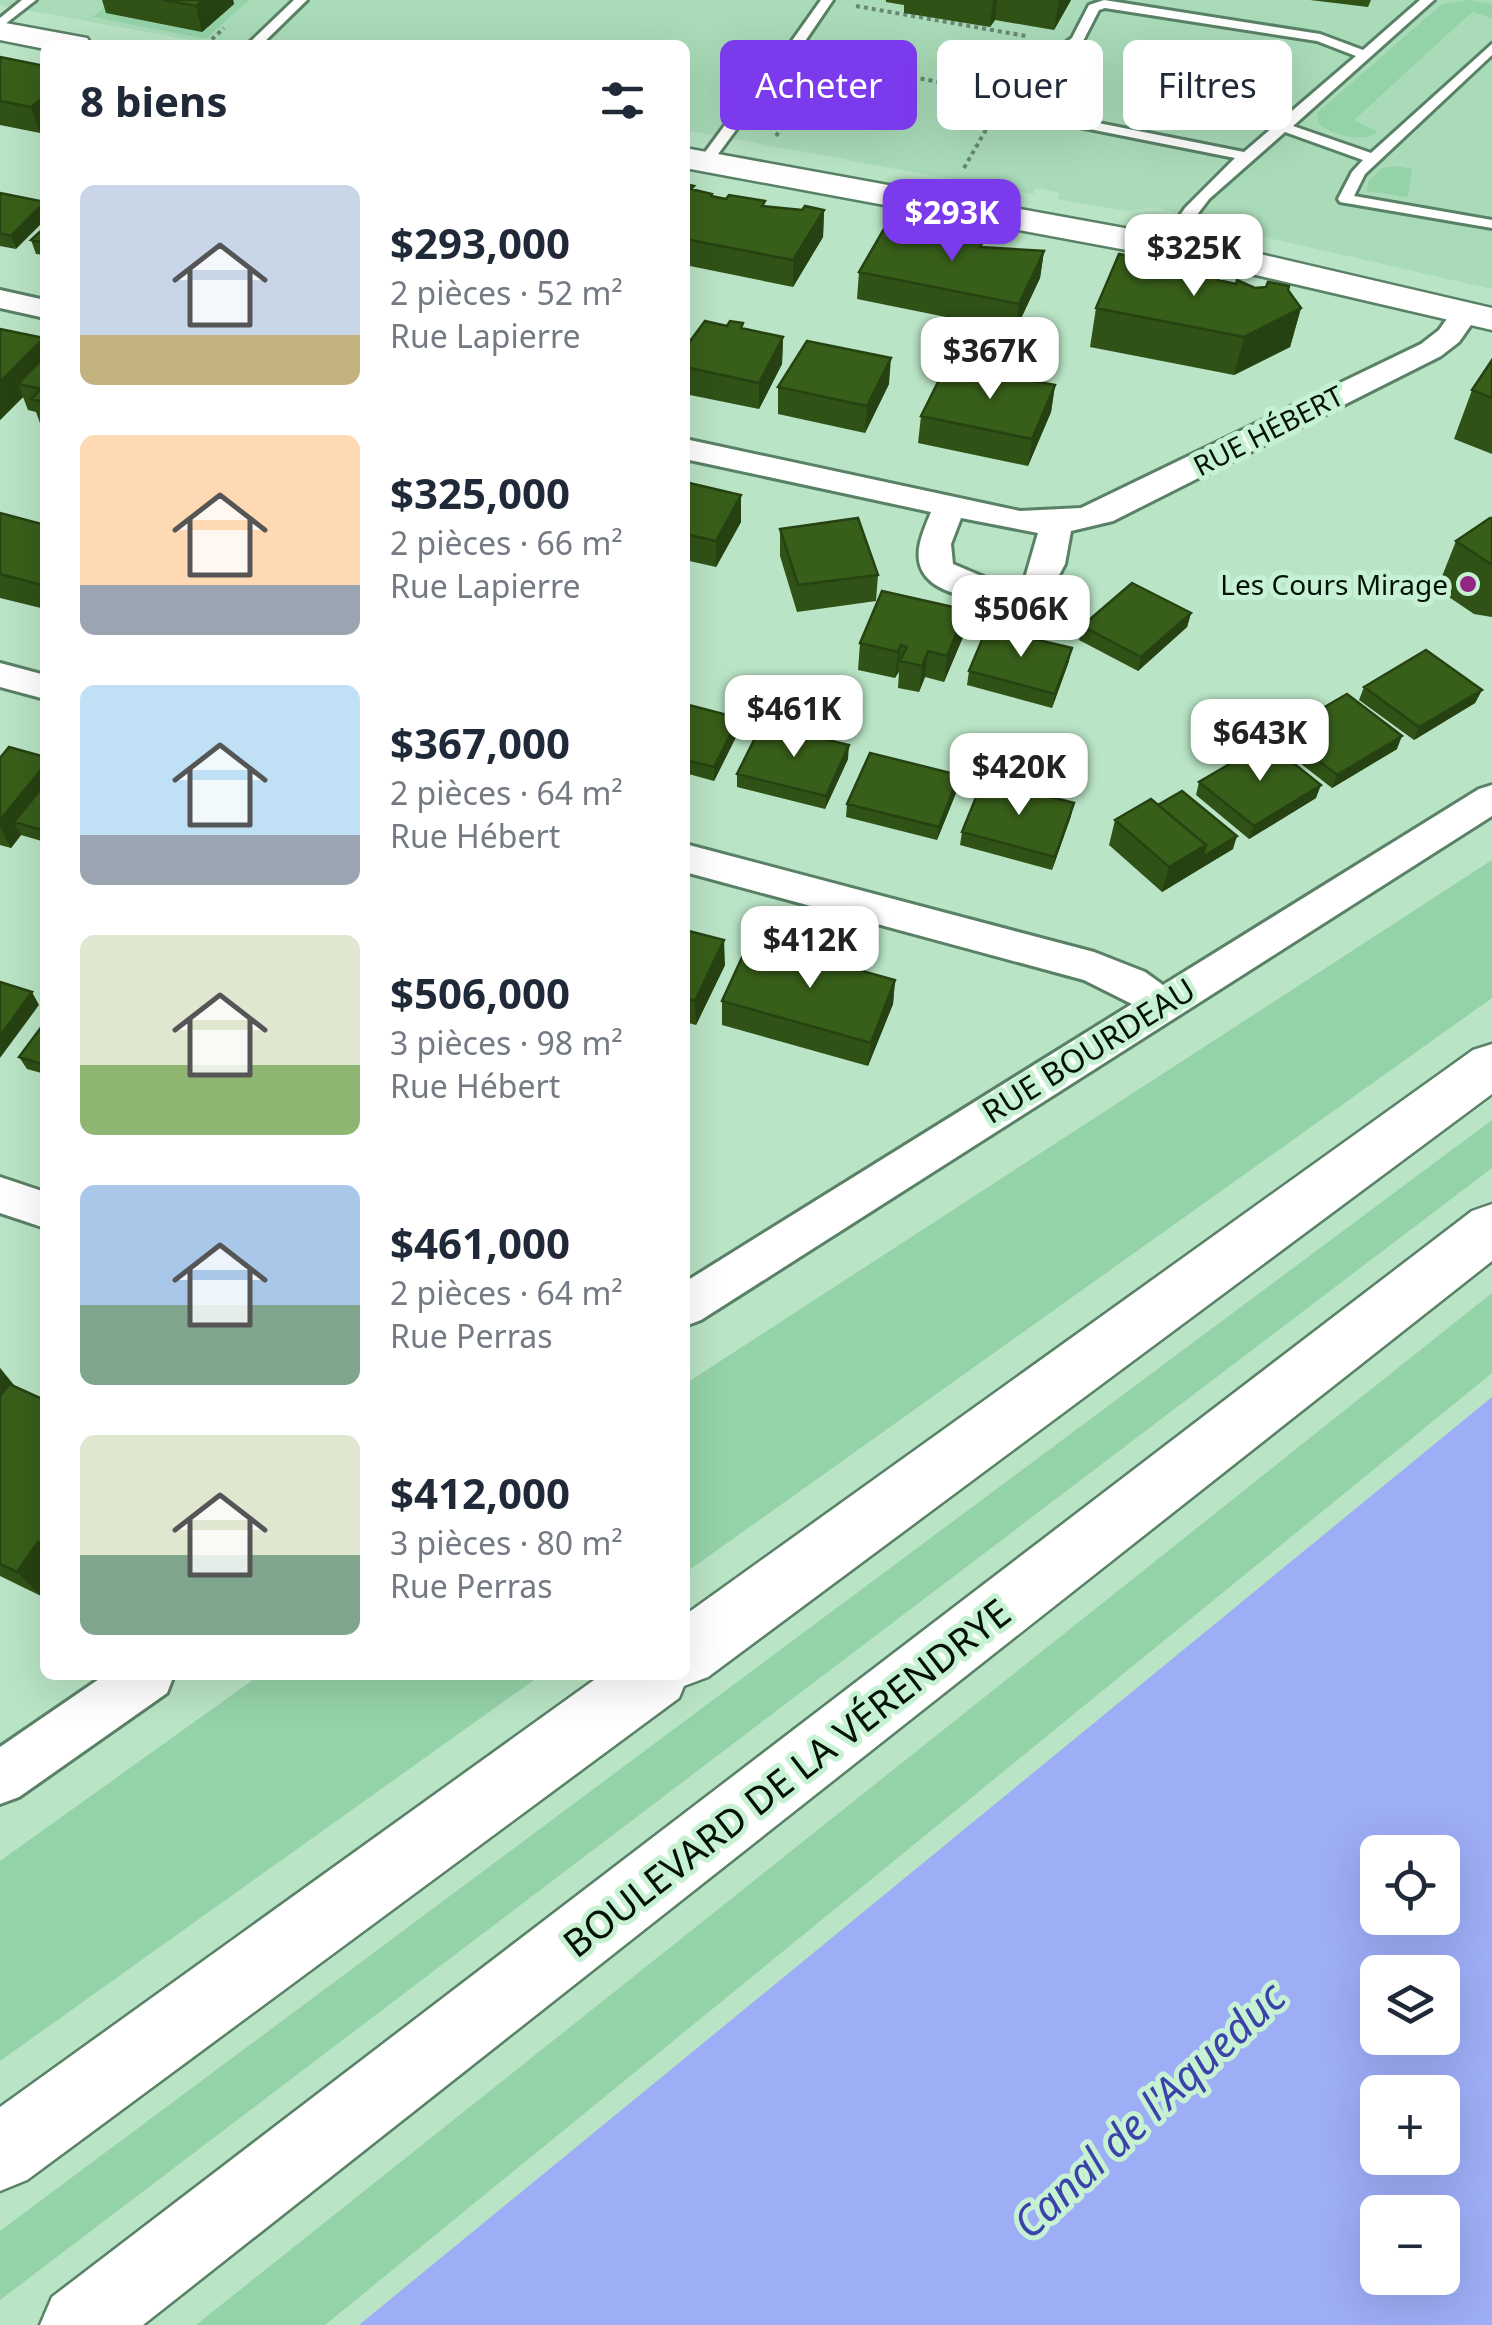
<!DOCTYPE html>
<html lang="fr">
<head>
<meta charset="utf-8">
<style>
  body { margin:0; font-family:"Noto Sans",sans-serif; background:#f2f2f3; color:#1f2937; height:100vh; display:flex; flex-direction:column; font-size:38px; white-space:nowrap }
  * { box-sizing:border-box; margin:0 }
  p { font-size:32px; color:#747a83 }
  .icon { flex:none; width:55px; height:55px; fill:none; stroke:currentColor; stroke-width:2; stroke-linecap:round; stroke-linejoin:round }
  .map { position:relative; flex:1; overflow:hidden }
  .drawer { position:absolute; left:40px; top:40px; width:650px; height:1640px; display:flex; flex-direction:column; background:#fff; border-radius:15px; box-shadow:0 10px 40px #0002 }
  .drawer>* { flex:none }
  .guide { position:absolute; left:720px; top:40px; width:620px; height:90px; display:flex; gap:20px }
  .buttons { position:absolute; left:1360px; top:1835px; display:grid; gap:20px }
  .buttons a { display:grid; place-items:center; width:100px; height:100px; border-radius:15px; background:#fff; box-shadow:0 10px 40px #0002; font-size:50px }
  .price { position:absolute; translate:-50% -85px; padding:0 22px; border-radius:20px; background:#fff; color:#222; font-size:32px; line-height:65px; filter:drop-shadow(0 2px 5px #0008) }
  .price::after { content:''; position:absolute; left:50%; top:60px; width:30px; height:22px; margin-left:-15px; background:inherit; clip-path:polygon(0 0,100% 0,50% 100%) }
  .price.active { background:#7c3aed; color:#fff }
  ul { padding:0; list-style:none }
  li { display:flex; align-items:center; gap:30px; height:250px; padding:0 40px }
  li span { display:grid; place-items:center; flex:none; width:280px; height:200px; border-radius:15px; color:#555 }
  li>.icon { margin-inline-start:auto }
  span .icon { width:120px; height:120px; fill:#fffc; stroke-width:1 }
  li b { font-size:42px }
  h2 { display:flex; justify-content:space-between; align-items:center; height:120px; padding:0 40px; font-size:42px }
  .pill { padding:0 35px; border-radius:15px; background:#fff; box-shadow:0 10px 40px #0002; font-size:35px; line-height:90px }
  .pill.active { background:#7c3aed; color:#fff }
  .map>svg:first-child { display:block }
  .built { fill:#a9dbb8 }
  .green { fill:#94d2a8 }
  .water { fill:#9dadf6; fill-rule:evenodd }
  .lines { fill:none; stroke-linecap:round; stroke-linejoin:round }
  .service-casing { stroke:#598165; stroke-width:6 }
  .minor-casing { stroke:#598165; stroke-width:6 }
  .tertiary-casing { stroke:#598165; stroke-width:5 }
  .secondary-casing { stroke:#598165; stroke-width:5 }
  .path { stroke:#698772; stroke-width:4; stroke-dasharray:4 4; stroke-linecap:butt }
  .service { fill:#fff; fill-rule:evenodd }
  .minor { fill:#fff; fill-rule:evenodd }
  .tertiary { fill:#fff; fill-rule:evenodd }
  .secondary { fill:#fff; fill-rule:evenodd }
  .wall { fill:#305216 }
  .shaded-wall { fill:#274212 }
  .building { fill:#385f1a; stroke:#274212; stroke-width:2.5 }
  .poi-dot { fill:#952686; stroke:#c6f1d2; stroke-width:4 }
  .labels { text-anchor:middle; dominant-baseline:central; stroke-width:10; stroke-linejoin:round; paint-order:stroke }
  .far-street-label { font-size:28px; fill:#031107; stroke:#c6f1d2 }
  .far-poi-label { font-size:28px; fill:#031107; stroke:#c6f1d2; text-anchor:end }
  .street-label { font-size:32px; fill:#031107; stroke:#c6f1d2 }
  .near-street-label { font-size:38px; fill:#031107; stroke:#c6f1d2 }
  .near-water-label { font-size:42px; font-style:italic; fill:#3b43aa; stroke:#c6f1d2 }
</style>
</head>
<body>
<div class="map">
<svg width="1492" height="2325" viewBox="0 0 1492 2325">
  <rect width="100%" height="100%" fill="#b9e4c5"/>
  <!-- built -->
  <path class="built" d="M0,0H1492V289L1260,236L1230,222L1220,224L1153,207L1126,211L1058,199L1059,193L1036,188L1033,194L685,130V45H217L0,5Z"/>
  <!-- green -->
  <path class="green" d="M113,0H249L206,39L93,17Z
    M1468,0L1492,4V18L1472,12L1354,120L1378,132C1361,143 1335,136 1319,124L1317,113L1442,4Z
    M1395,166L1412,169L1408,197L1367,191L1368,182L1382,168Z
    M1492,860V998L685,1573V1384Z
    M1492,1120V1168L0,2300V2231Z
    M1492,1293V1373L325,2325H196Z
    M260,1675H541L0,2061V1861Z"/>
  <!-- water -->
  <path class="water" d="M1492,1397V2325H359ZM1378,1852H1442V1918H1378ZM1378,1972H1442V2038H1378ZM1378,2092H1442V2158H1378ZM1378,2212H1442V2278H1378Z"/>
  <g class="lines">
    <defs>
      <path id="service" d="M22,0H36L0,28V18Z
        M294,0H307L261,45H247Z
        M821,0H833L782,75L769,85L710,165H700V159L759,79L772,69Z
        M1104,0L1320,34L1363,50L1420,0H1434L1293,126L1371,153L1492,44V55L1365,174L1354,196L1492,220V228L1340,202L1338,199L1352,172L1363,160L1285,132L1209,199L1171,249H1161L1159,246L1185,208L1235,158L1044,120L1025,110L1020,96L1044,58L1072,38L1089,5ZM1105,8L1317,41L1356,56L1244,152L1053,114L1036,105L1034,96L1054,64L1082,43L1099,10Z"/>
      <path id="minor" d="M0,290L45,300V318L0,308Z
        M1466,303L1476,306L1480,312L1459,342L1441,356L1113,521L1071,531L1065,564L1049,594C1019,604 941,604 923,572C912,553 924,530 931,512L685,459V439L1020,511L1081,508L1421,344L1439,330L1456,306ZM961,518L1038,533L1025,578H986L953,564L951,544Z
        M0,663L45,675V699L0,687Z
        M1492,785V816L701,1320L685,1326V1282L1132,1004L1084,980L685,872V844L1094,952L1145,972L1163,985L1479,789Z
        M0,1177L45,1192V1228L0,1213Z
        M105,1675H174L167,1693L19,1797L0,1804V1747Z"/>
      <path id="tertiary" d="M0,22L87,38L92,45H45V49L0,40Z
        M685,148L1234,248L1492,308V330L1234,270L685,168Z"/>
      <path id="secondary" d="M1492,1044V1094L708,1677L684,1686L679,1698L27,2180L0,2191V2107L601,1675H685V1615L1473,1050Z
        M1492,1204V1261L143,2325H40L52,2297L1472,1211Z"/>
    </defs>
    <!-- service casing -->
    <use href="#service" class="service-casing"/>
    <!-- minor casing -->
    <use href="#minor" class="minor-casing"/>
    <!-- tertiary casing -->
    <use href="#tertiary" class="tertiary-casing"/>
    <!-- secondary casing -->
    <use href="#secondary" class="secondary-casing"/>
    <!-- path -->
    <path class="path" d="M856,6L1026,36
      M206,45L224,28
      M826,62L997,92
      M776,136L800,101
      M964,168L995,114"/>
    <!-- service -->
    <use href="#service" class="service"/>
    <!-- minor -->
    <use href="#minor" class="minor"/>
    <!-- tertiary -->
    <use href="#tertiary" class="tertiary"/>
    <!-- secondary -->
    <use href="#secondary" class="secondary"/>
  </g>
  <!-- wall -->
  <path class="wall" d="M102,0H233L234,4L202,32L106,13Z
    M886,0H1071L1054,30L995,20L990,27L904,13V5L886,2Z
    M1310,0H1371L1368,7Z
    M0,57L45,66V129L40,133L0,125Z
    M685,184L694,190L712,194L713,196L765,206L802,210H824L823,237L793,287L685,265Z
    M0,193L16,249L0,246Z
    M45,227V255L36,254L31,240Z
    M907,230L927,234V237L982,247L1044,251L1040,278L1015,331L857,299L859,272Z
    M1139,263L1161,270L1255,288L1288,291L1301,308L1290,347L1234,375L1090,347L1096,308Z
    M0,329L45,342V427L41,426L36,412L28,410L23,397L0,420Z
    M743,329L783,337L782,364L759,409L685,394V348Z
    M1492,360V454L1454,439L1472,390Z
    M950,380L1055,385L1051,412L1028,466L918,443L921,416Z
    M889,384L865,433L778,414V387Z
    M685,482L741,495V522L716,567L685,560Z
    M0,513L45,525V609L0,598Z
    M1492,518V617L1474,614L1437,589L1456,541Z
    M780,529L878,575L876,601L797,612L780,556Z
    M966,610L963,637L944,682L925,677L919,692L898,688L899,672L895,678L858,670L860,643Z
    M1191,613L1187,627L1138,671L1079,640L1082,626Z
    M1069,661L1052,708L967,685L969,671Z
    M1364,687L1482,690L1475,703L1414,740L1359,700Z
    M685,704L739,718V731L714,781L685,773Z
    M1282,732L1397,749L1332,788L1278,746Z
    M0,756L45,765V842L21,835L11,848L0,845Z
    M848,759L825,809L737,787V774Z
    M959,775L958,788L937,840L846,817L847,804Z
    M1199,782L1316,798L1249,839L1196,795Z
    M1158,805L1233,849L1162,892L1109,845L1115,820Z
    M1071,816L1052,870L960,845L962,832Z
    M685,930L725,965L696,1025L685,1022Z
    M895,980L893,1004L868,1066L722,1025V1001Z
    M45,1022V1074L27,1069L19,1057Z
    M0,1368L14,1386L42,1399L45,1394V1589L41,1596L0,1576Z"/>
  <!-- shaded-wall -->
  <path class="shaded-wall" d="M203,0H233L234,4L202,32L196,6Z
    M993,0H997L995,20L990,27Z
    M1059,0H1071L1054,30Z
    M45,96V129L40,133L31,107Z
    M45,202V220L16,249L11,236Z
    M824,210L823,237L793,287V260Z
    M1044,251L1040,278L1015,331L1019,304Z
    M1301,308L1290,347L1234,375L1244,337Z
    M783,337L782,364L759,409V383Z
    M44,338L45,374L18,384L23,397L0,420V382Z
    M891,358L889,384L865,433L867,406Z
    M1055,385L1051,412L1028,466L1032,439Z
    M741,495V522L716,567V541Z
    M966,610L963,637L944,682L947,656Z
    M1191,613L1187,627L1138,671L1141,657Z
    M901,645L898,671L895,678L898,652Z
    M1072,648L1069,661L1052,708L1055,694Z
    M928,651L925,677L919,692L922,666Z
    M1482,690L1475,703L1414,740L1419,727Z
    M739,718V731L714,781V767Z
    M1402,736L1397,749L1332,788L1337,775Z
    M849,745L848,759L825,809L826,796Z
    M45,765V805L14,822L21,835L11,848L0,827V820Z
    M959,775L958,788L937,840L939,827Z
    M1321,785L1316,798L1249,839L1254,826Z
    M1074,803L1071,816L1052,870L1055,857Z
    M1237,836L1233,849L1198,870L1202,857Z
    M1206,845L1198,870L1162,892L1169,867Z
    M724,940L725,965L696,1025L695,1001Z
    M895,980L893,1004L868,1066L871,1043Z
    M32,992L39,1005L0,1058V1036Z
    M0,1368L14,1385L0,1407Z
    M38,1542L45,1550V1589L41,1596L17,1572Z"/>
  <!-- building -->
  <path class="building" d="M163,0H203L196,6Z
    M0,57L45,66V96L31,107L0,101Z
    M685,184L694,186L691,189L712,194L711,196L726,199L729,195L765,201L762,206L802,210L805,206L824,210L793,260L685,239Z
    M0,193L45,202L11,236L0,233Z
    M888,222L907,226L905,230L927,234L926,237L942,240L945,235L983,242L980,247L1044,251L1019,304L859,272Z
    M45,227V243L31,240Z
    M1119,254L1140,258L1138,262L1161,270L1178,273L1180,268L1220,276L1218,280L1236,284L1237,280L1255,288L1266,287L1268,282L1289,286L1288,290L1301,308L1244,337L1096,308Z
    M705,321L727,326L730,321L743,323L741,328L783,337L759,383L685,367V348Z
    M0,329L44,338L0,382Z
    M807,341L891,358L867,406L778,387Z
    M45,356V402L31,399L41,389L18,384Z
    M1492,360V398L1472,390Z
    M957,367L1055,385L1032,439L921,416L940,378L950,380Z
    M685,482L741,495L716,541L685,534Z
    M0,513L45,525V586L0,574Z
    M858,518L878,575L798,585L780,529Z
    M1490,518H1492V565L1456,541Z
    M1132,583L1191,613L1141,657L1082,626Z
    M882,591L966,610L947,656L928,651L922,666L900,661L907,647L901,645L898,652L860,643Z
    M987,628L1072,648L1055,694L969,671Z
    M1426,650L1482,690L1419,727L1364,687Z
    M1347,694L1402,736L1337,775L1282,732Z
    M685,704L739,718L714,767L685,760Z
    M762,724L849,745L826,796L737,774Z
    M1267,742L1321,785L1254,826L1199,782Z
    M9,747L45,757V765L0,820V758Z
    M870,753L959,775L939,827L847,804Z
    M983,780L1074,803L1055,857L962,832Z
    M45,784V831L14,822Z
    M1182,791L1237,836L1202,857L1206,845L1158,805Z
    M1151,799L1206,845L1169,867L1115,820Z
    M685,930L724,940L695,1001L685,998Z
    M750,940L895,980L871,1043L722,1001Z
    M0,982L32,992L0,1036Z
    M45,1022V1065L19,1057Z
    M9,1384L42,1399L45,1394V1544L38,1542L17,1572L0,1564V1396Z"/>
  <!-- markers -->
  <circle class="poi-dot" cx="1468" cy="584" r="10"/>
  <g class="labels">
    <!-- far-street labels -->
    <g class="far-street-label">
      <text transform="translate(1268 430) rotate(-27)">RUE HÉBERT</text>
    </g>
    <!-- far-poi labels -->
    <g class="far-poi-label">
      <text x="1448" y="584">Les Cours Mirage</text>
    </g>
    <!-- street labels -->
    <g class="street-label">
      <text transform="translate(1088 1050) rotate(-32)">RUE BOURDEAU</text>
    </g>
    <!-- near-street labels -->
    <g class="near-street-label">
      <text transform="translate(786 1777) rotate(-38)">BOULEVARD DE LA VÉRENDRYE</text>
    </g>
    <!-- near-water labels -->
    <g class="near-water-label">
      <text transform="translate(1148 2109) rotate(-43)">Canal de l'Aqueduc</text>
    </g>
  </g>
</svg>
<div class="buttons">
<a><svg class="icon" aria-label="locate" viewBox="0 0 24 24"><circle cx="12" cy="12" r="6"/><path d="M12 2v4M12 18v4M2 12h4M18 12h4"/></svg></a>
<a><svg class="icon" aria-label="layers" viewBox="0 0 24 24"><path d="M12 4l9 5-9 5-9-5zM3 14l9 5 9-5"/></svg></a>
<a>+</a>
<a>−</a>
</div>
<b class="price active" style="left:952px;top:264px">$293K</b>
<b class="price" style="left:1194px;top:299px">$325K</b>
<b class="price" style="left:990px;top:402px">$367K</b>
<b class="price" style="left:1021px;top:660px">$506K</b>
<b class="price" style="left:794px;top:760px">$461K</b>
<b class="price" style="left:1260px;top:784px">$643K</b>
<b class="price" style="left:1019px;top:818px">$420K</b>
<b class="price" style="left:810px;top:991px">$412K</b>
<div class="guide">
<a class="pill active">Acheter</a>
<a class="pill">Louer</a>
<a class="pill">Filtres</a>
</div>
<section class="drawer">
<h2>8 biens<svg class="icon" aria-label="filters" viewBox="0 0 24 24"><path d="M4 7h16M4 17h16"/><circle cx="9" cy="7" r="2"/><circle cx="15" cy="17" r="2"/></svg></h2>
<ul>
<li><span style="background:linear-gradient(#c9d6e8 75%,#c2b280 0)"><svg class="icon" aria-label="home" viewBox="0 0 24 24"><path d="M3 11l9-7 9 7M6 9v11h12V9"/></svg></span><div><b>$293,000</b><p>2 pièces · 52 m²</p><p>Rue Lapierre</p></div></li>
<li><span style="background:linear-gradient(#ffd9b3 75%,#9aa5b1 0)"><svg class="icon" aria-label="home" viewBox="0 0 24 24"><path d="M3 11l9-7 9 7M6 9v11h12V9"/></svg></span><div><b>$325,000</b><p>2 pièces · 66 m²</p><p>Rue Lapierre</p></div></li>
<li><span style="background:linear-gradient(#bfe0f5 75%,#9aa5b1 0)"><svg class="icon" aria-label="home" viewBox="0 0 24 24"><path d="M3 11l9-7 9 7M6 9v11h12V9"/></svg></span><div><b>$367,000</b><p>2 pièces · 64 m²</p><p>Rue Hébert</p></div></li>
<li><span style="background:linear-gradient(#dfe7d0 65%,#8fb573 0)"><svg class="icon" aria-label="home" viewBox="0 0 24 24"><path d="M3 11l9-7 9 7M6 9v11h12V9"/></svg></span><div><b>$506,000</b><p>3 pièces · 98 m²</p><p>Rue Hébert</p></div></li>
<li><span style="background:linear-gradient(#a9c7e8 60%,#7fa58c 0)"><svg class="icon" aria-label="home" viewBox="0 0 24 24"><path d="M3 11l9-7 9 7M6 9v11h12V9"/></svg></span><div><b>$461,000</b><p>2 pièces · 64 m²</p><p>Rue Perras</p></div></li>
<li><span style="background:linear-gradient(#dfe7d0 60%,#7fa58c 0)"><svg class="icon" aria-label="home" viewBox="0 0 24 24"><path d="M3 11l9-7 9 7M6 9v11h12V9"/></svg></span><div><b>$412,000</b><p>3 pièces · 80 m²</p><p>Rue Perras</p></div></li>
</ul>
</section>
</div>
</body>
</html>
